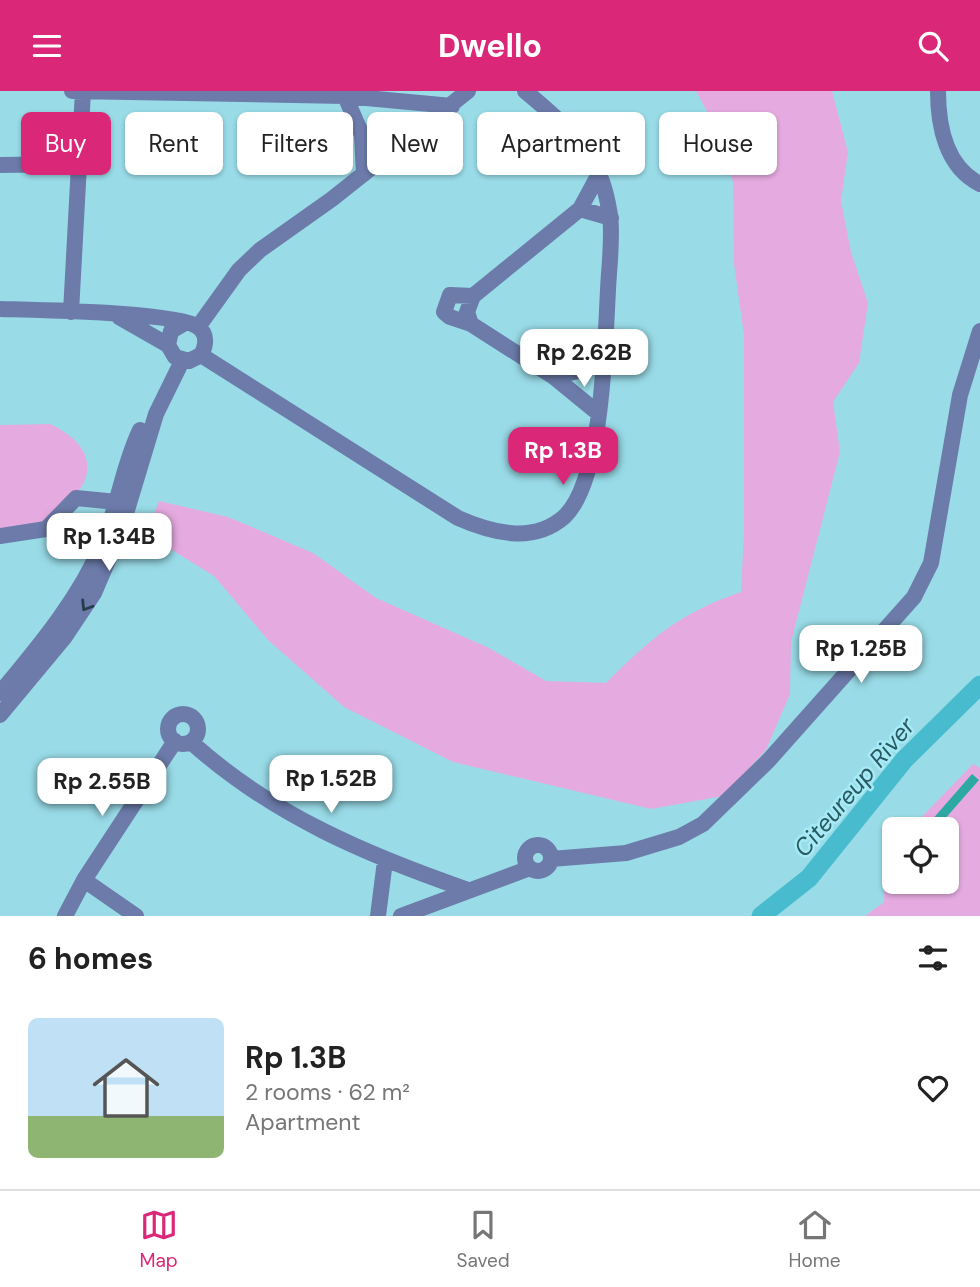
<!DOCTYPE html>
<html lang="en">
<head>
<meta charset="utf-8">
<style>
  body { margin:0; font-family:"DM Sans",sans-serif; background:#f2f2f2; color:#222; height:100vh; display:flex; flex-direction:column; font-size:26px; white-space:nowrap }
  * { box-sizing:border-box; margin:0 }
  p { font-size:23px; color:#767676 }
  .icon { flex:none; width:38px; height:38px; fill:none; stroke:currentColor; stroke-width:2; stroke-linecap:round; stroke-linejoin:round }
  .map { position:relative; height:825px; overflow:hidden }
  .panel { display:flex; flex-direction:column; background:#fff; flex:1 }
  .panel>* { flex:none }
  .hud { position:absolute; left:21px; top:21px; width:938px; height:63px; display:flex; gap:14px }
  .fabs { position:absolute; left:882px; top:726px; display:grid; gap:14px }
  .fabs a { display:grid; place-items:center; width:77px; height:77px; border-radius:10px; background:#fff; box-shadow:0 2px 5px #0004; font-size:35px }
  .price { position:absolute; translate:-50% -60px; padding:0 16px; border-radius:14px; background:#fff; color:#222; font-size:23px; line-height:46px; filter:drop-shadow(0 2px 4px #0008) }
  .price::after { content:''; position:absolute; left:50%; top:42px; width:21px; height:16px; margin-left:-10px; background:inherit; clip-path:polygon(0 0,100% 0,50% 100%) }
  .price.active { background:#db2777; color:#fff }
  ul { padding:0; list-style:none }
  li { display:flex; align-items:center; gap:21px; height:175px; padding:0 28px }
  li span { display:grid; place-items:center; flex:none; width:196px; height:140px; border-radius:10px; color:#555 }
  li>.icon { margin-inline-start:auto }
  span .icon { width:84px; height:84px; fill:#fffc; stroke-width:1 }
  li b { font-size:30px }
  h2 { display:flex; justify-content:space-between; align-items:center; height:84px; padding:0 28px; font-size:30px }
  .pill { padding:0 24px; border-radius:10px; background:#fff; box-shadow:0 2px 5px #0004; font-size:24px; line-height:63px }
  .pill.active { background:#db2777; color:#fff }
  header { display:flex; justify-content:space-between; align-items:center; height:91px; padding:0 28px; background:#db2777; color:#fff; font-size:32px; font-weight:700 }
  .dock { display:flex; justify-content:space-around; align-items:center; height:98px; border-top:2px solid #e0e0e0; background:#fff; font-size:19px; color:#767676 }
  .dock a { display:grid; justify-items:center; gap:4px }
  .dock .active { color:#db2777 }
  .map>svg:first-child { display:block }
  .green { fill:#e5abe0 }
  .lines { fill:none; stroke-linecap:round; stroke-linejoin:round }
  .river { stroke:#48bcce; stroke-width:19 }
  .building { fill:#2ca9a2 }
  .minor { stroke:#6c7baa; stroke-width:16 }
  .oneway { stroke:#253e4d }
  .labels { text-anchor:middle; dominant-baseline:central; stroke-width:5; stroke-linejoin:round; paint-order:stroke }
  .water-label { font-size:24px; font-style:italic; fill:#295a62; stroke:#a6eaf6 }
</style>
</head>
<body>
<header><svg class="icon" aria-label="menu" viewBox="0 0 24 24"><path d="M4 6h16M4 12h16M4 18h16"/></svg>Dwello<svg class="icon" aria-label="search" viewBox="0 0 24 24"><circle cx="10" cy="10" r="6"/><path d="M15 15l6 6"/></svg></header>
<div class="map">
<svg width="980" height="825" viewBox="0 0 980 825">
  <rect width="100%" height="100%" fill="#99dce8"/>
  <!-- green -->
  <path class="green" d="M696,0H832L848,61L841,110L851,161L868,212L859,272L833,311L840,361L791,551L790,603L766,659L723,705L651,718L453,671L344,616L268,549L214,485L146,443L159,410L228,426L313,462L376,507L489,557L546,590L606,592C651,547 680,522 741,501L744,440V244L734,173L733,91L717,39Z
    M50,333C99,356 99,392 55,422C46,427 37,436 27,439C18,441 9,442 0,444V334Z
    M973,673L980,677V825H865L884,811L885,764L894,754V791H947V738H910Z"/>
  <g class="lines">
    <!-- river -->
    <path class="river" d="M761,825L809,787L904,669L980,594"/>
  </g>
  <!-- building -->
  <path class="building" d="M972,683L979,689L936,738H924Z"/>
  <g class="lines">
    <!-- minor -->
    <path class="minor" d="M72,0L345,5L452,15
      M346,0L345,5L362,44L364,83
      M938,0C938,35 946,76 980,93
      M0,74L79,73
      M580,118L611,127
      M0,218C33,219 177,221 198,236C208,243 206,255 201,264L189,270L175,266L168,254L171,240L183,233
      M71,221L83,0
      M119,226L168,254
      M471,233L450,226L444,221L450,204L473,205
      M198,236L239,179L260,159L332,108L468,0
      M201,264L458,427C492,442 533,453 564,426C603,390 605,252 608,199C609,175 613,148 610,124C608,111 605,96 599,83C583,49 554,24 525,0
      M554,286L604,273
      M598,322L554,286L471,233L467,221L473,205L580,118L599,83
      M0,445L46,438L76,407L117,411
      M0,602C39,555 79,508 103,451C118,415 123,374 140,339
      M168 638a15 15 0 1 1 30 0a15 15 0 1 1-30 0Z
      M0,624L64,547L94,502L121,439L156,323L182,270
      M191,651C272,724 367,764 468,799
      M525 767a13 13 0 1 1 26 0a13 13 0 1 1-26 0Z
      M551,768L626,762L679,746L703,733L768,670L914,506L931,472L960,304L980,240
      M84,789L136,825
      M65,825L84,789L175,650
      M378,825L385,770
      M401,825L530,777"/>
  </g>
  <!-- one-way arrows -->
  <defs><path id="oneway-chevron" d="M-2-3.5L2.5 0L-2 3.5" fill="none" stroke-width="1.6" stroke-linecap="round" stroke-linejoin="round" transform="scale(1.75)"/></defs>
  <use class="oneway" href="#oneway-chevron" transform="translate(86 515) rotate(122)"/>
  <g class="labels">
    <!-- water labels -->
    <g class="water-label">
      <text transform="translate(854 696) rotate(-50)">Citeureup River</text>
    </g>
  </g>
</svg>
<div class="fabs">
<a><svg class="icon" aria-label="locate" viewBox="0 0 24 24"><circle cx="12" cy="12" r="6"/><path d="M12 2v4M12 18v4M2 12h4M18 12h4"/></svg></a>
</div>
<b class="price" style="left:584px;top:298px">Rp 2.62B</b>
<b class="price active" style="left:563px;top:396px">Rp 1.3B</b>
<b class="price" style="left:109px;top:482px">Rp 1.34B</b>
<b class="price" style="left:861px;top:594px">Rp 1.25B</b>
<b class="price" style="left:331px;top:724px">Rp 1.52B</b>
<b class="price" style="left:102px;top:727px">Rp 2.55B</b>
<div class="hud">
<a class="pill active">Buy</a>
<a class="pill">Rent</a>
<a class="pill">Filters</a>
<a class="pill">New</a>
<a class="pill">Apartment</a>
<a class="pill">House</a>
</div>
</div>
<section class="panel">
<h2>6 homes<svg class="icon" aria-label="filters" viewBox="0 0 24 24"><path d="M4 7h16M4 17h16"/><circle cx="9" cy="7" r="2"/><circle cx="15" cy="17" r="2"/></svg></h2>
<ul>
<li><span style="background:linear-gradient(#bfe0f5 70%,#8fb573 0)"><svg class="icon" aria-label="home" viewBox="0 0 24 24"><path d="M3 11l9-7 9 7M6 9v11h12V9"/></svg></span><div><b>Rp 1.3B</b><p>2 rooms · 62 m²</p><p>Apartment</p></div><svg class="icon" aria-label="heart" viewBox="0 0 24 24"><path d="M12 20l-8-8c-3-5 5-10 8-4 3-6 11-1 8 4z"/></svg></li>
</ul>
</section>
<nav class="dock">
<a class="active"><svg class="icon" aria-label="map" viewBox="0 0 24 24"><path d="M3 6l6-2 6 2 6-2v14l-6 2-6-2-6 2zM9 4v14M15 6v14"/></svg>Map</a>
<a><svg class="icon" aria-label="saved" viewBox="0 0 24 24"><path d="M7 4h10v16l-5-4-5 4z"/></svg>Saved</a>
<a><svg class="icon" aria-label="home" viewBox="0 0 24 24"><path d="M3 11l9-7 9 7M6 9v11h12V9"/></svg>Home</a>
</nav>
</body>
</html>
